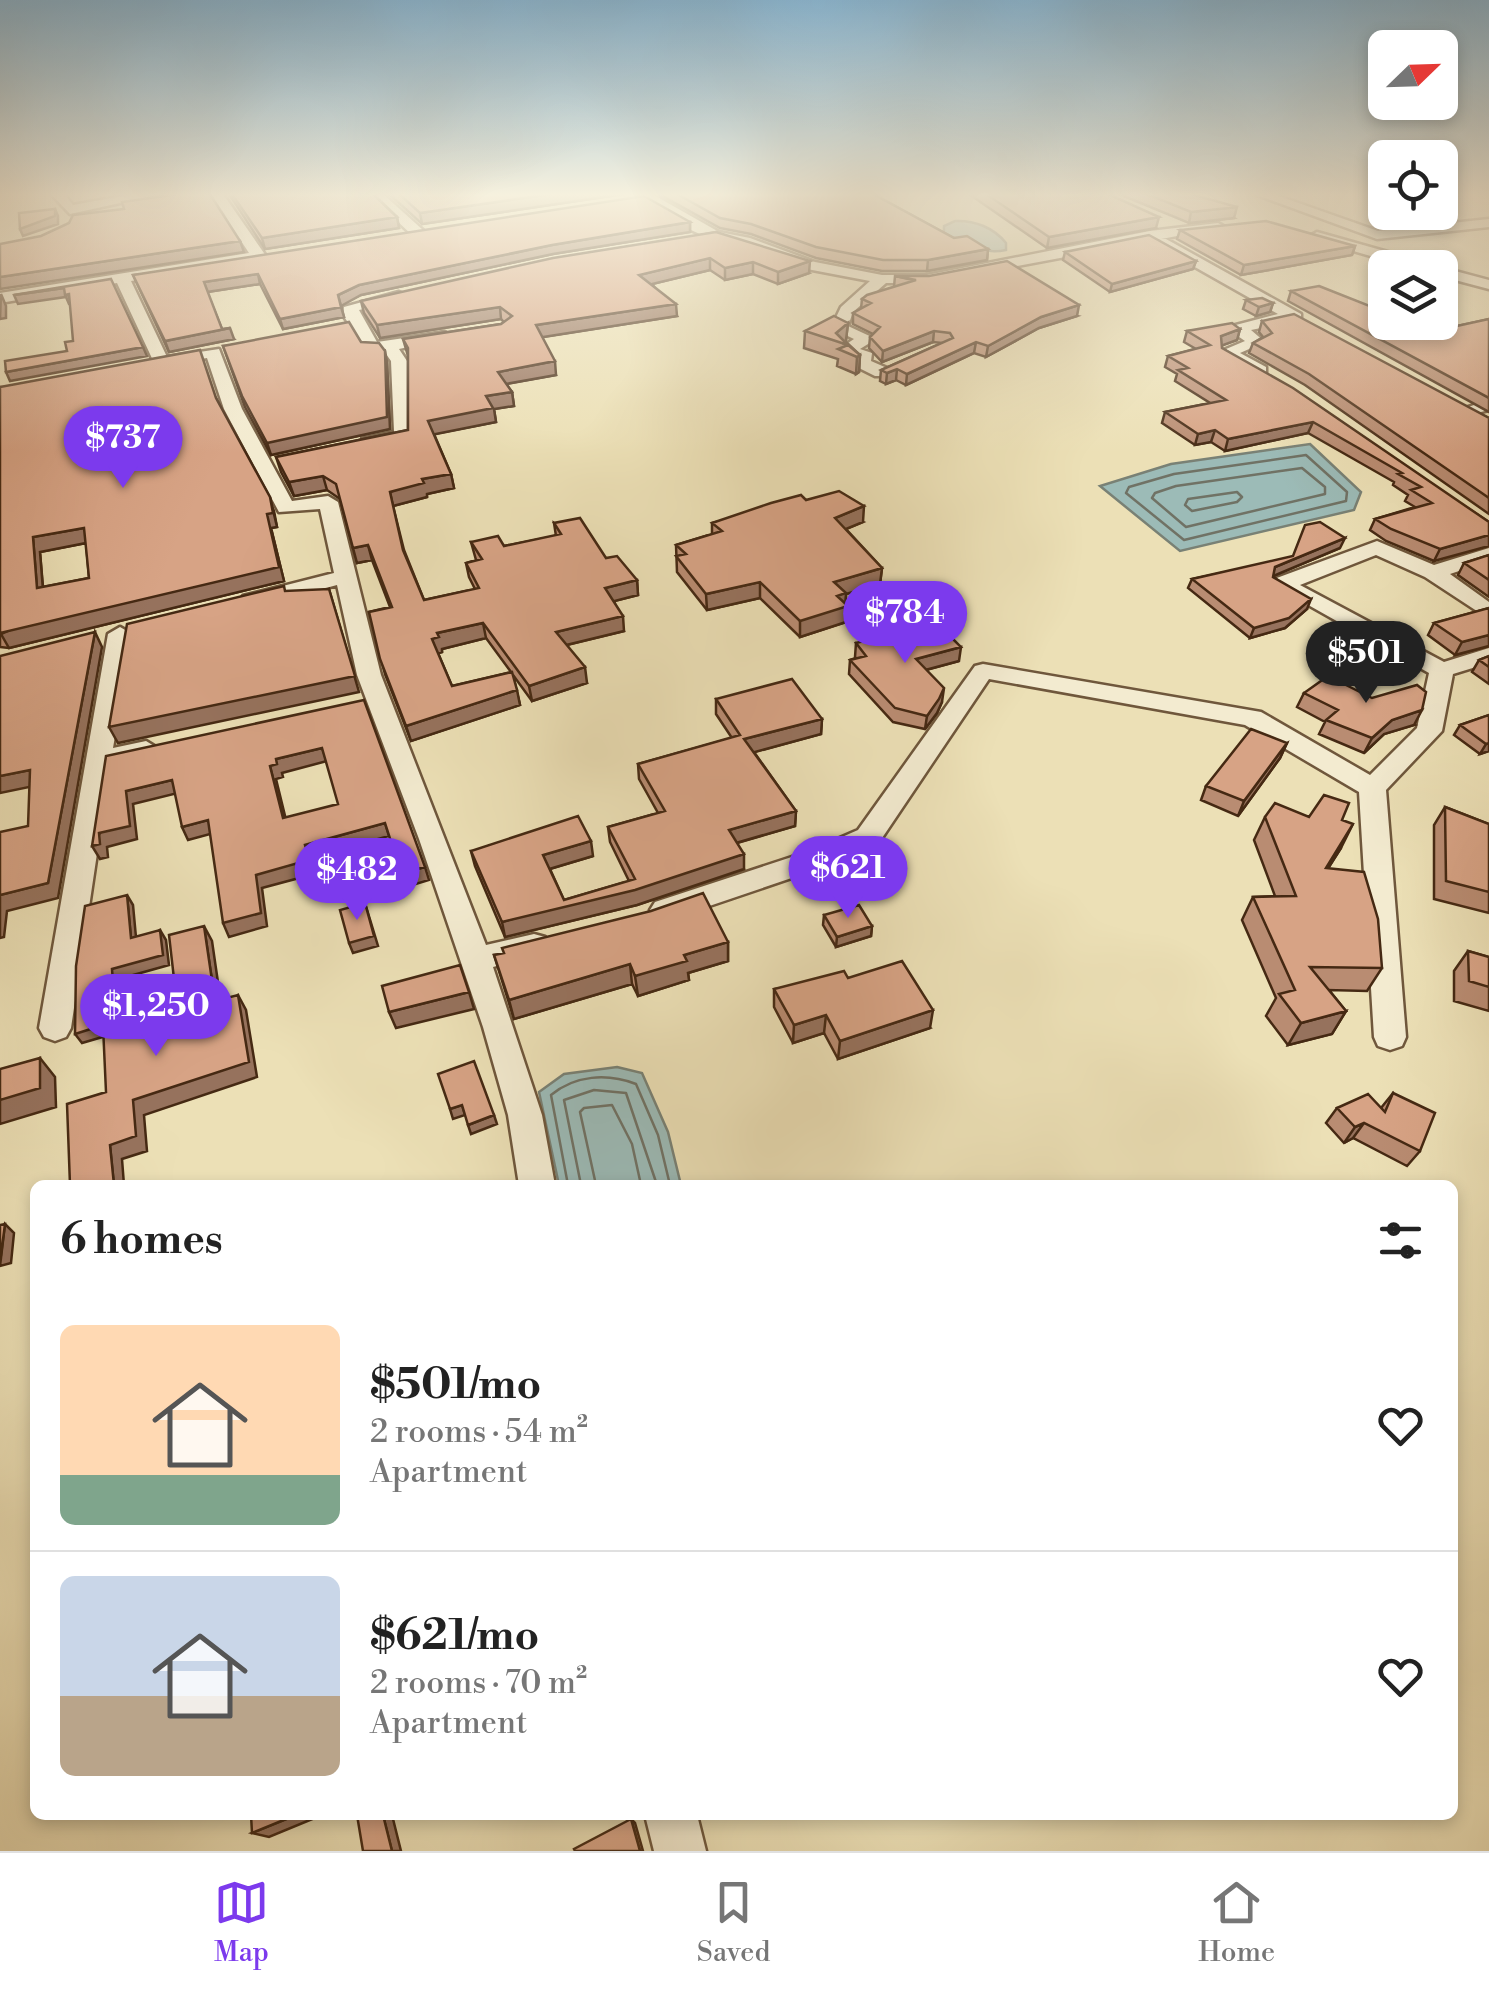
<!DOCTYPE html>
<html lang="en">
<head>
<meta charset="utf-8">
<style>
  body { margin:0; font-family:"Libre Bodoni",serif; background:#f6f6f6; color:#222; height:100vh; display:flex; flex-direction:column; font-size:38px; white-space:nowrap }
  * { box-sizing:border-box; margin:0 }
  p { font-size:32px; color:#767676 }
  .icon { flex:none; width:55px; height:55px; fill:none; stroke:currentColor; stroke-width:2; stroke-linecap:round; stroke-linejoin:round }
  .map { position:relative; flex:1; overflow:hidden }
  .drawer { position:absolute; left:30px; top:1180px; width:1428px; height:640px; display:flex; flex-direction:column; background:#fff; border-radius:15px; box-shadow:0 5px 15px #0003 }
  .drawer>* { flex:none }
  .needle { width:65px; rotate:67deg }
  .fabs { position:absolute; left:1368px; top:30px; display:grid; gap:20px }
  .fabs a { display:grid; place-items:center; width:90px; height:90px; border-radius:15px; background:#fff; box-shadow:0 5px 15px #0003; font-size:50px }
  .price { position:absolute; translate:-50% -85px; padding:0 22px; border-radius:35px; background:#7c3aed; color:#fff; font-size:32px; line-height:65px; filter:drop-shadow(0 2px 5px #0008) }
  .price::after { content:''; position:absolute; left:50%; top:60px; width:30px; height:22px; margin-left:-15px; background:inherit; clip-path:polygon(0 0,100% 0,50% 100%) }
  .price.on { background:#222; color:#fff }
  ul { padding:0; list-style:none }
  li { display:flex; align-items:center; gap:30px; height:250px; padding:0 30px }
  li+li { border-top:2px solid #e0e0e0 }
  li span { display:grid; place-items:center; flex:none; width:280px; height:200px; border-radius:15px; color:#555 }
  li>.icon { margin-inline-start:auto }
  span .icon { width:120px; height:120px; fill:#fffc; stroke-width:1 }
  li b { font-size:42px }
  h2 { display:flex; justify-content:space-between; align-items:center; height:120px; padding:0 30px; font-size:42px }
  .dock { display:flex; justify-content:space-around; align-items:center; height:140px; border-top:2px solid #e0e0e0; background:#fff; font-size:28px; color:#767676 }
  .dock a { display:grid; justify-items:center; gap:5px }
  .dock .on { color:#7c3aed }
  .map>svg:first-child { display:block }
  .water { fill:#9cbbb7; stroke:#798175; stroke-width:2.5 }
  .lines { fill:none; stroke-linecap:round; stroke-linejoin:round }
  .shore { stroke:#707265; stroke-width:2.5 }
  .street-casing { stroke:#6f573c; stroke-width:5 }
  .street { fill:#f3ebd0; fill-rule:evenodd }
  .wall { fill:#b98c72; stroke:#452913; stroke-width:2.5; fill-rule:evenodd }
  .shaded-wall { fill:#96725d; stroke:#452913; stroke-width:2.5 }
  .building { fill:#d7a385; stroke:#452913; stroke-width:2.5; fill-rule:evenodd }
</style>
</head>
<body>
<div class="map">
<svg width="1489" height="1851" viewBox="0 0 1489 1851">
  <rect width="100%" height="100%" fill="#ece0b6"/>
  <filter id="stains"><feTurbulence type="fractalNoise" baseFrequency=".002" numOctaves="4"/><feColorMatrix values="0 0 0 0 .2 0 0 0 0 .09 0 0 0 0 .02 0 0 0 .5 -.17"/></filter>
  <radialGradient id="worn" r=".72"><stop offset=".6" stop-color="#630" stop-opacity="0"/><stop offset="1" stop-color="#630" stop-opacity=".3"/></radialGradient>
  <!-- water -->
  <path class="water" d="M955,221C975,220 994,228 1006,243V250C982,255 965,244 944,234V226Z
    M1310,444L1361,492L1354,510L1180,551L1100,486L1171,464Z
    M617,1067L642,1073L668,1132L681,1185H559L539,1092L564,1074Z"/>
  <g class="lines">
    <!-- shore -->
    <path class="shore" d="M1306,455L1347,492L1346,501L1184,540L1126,493L1129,487L1174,474Z
      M1302,468L1325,487V494L1186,527L1152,498L1155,493L1176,486Z
      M1237,492L1242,497L1237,502L1192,511L1185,505L1188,499Z
      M568,1185L551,1095C575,1075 607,1073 636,1084L658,1135L670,1185
      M581,1185L564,1100L594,1090L626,1093L657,1185
      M596,1185L580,1112L584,1108L612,1105L632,1144L641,1185"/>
    <defs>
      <path id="street" d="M51,194H64L73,205L133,194H161L70,214Z
        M210,194H223L266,256L264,259L131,281L167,357L219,349L242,409L292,501L328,496L338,502L381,675L486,945L534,934L545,937L549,945L545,953L493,967L542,1115L555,1185H519L508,1115L483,1027L419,839L357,675L337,585L251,608L240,601L243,596L334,573L320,509L279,512L224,409L207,358L156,367L117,283L0,303V293L249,253Z
        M369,194H383L424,231V237H414Z
        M637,194H652L719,232L750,238L815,262L882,275H927L1150,231L1218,223L1225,227L927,283H886L853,312L848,326L876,339L860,349L872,353L871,361L887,368V376H875L851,364V357L839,349L854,339L831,328L841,307L870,281L807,269L742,245L711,239L682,226Z
        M1254,194H1273L1378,231L1489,219V227L1377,239Z
        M1317,232L1434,265L1436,268H1412L1312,239L1310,236Z
        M1156,239H1166L1301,314V320L1251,330L1265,342L1240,353L1266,367V375H1254L1219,352L1245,341L1232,332V326L1278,314L1156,245Z
        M1440,267L1489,280V289L1440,276V268H1437Z
        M399,292L404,294V300L359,310L377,342L445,332L453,337L399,349L407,361L412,436L369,449L362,447V439L394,432L391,361L384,351H367L343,315L344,307Z
        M1489,400V410L1465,416L1456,411Z
        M1377,541L1434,565L1489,548V561L1450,574L1489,602V619L1425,577L1376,555L1300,585L1444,662L1489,648V663L1453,674L1442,731L1386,790L1406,1037L1402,1046L1390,1050L1378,1046L1374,1037L1359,792L1245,725L989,679L878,844L830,865L665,921L655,918L650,910L655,902L810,851L858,830L975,666L983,664L1261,712L1370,775L1417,728L1429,673L1271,584L1274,579Z
        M120,627L132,634L113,748L146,741L159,749L155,755L110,766L71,1028L66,1037L55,1041L44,1037L39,1028L108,634Z
        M645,1815H697L706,1851H654Z"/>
    </defs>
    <!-- street casing -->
    <use href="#street" class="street-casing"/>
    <!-- street -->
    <use href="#street" class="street"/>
  </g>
  <!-- wall -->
  <path class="wall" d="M229,194H373L397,217L399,228L265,249Z
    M389,194H624L422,224Z
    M659,194H873L954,238L988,249L987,260L927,271H882L816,258L751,234L720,228Z
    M969,194H1107L1156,228L1047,248Z
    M1119,194H1191L1234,218L1189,223Z
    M690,222V232L553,254L361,295L341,305L344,317L283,329L260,284L207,292L222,329L234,339L169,352L133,275Z
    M1180,230L1355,246L1352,255L1241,275L1177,239Z
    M716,232L809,273L778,284L753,274L725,280L710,270L652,284L677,316L542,337L556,375L506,384L512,392L514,406L494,409L496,422L434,434L451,474L454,488L427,494V497L393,506L404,550L424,600L475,589L469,577L466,563L476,560L471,542L504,546L556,536L554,523L637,580L638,595L614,601L624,631L567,645L587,683L532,701L513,675L520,705L411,741L385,674L369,612L390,607L372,560L357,563L340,499L327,490L294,496L281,472L276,457L408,430V356L403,339L501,324L504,322L501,319L380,338L364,313L361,301ZM486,638L511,672L452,686L438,653L442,652V649Z
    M1065,252L1196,261L1193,269L1110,292L1063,260Z
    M895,276L1077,316L1039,328L986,357L974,353L906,385L896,380L886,384L880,381L881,370L942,343L933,342L882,362L869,348L870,337L873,334L853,324V313L861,309L862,299L894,287Z
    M1291,291L1448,328L1489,319V412L1288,301Z
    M1246,300L1273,303L1270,312L1256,316L1243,309Z
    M1262,321L1489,418V514L1305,385L1249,353L1253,343L1263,337L1259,332Z
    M848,323L846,340L845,341L860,355L859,372L856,374L837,366L838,359L804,348L805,331Z
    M1240,329L1237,340L1222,345V348L1489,522L1434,561L1386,541L1370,530L1375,519L1415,507L1405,501L1408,495L1393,485L1394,482L1308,433L1225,451L1211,442L1195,445L1162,423L1165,412L1210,403L1175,381L1177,374L1165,367L1168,356L1196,349L1184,342L1187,331Z
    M361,342L387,362L390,429L271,455L245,407L223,346Z
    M0,387L216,398L274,511L277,527L271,528L284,581L9,648L0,647ZM86,543L89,578L43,587L40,552Z
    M806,500L863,522L846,529L882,568L880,584L846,594V622L800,637L760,598L707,610L677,572L676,545L712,534V523Z
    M1340,548L1273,576L1307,609L1285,628L1250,638L1188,588L1192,579Z
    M1489,555V597L1458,575L1464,563Z
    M1489,608V646L1455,655L1428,635L1434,623Z
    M856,643L959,661L926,670L942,702L937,713L925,729L893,722L849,674L850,660L856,658L855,657Z
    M1489,656V684L1472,672L1479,660Z
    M1304,693L1414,725L1384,734L1364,753L1319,734L1325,722L1297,707Z
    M716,699L822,719L821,734L754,752L796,811L795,826L737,843L744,869L637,905L505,937L475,866L471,851L593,856L550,869L564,900L629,881L610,842L608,827L658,813L639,779L638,764L732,738L716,714Z
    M1489,715V751L1480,754L1454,735L1460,725Z
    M1287,743L1280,758L1238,816L1201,800L1206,786Z
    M1445,807L1489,824V913L1434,899V825Z
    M1265,817H1309L1342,820L1341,848L1328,868L1382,968L1367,991L1329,990L1346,1011L1332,1034L1288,1045L1266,1016L1276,998L1242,920L1253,897L1275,896L1254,840Z
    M824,915L872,926L871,936L836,947L823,925Z
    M728,942V961L688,973L689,980L638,996L632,984L514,1019L494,955Z
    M1468,951L1489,957V1011L1454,1001V971Z
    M848,978L930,1028L838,1059L824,1033L793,1043L774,1007V989Z
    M1393,1093L1420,1151L1407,1166L1353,1138L1344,1143L1326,1123L1337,1108H1381Z"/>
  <!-- shaded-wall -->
  <path class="shaded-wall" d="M551,194H624L422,224L420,213Z
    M1237,207L1234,218L1189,223L1191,212Z
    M55,209L58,216V224L23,236L20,229Z
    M397,217L399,228L265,249L262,238Z
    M1159,217L1156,228L1047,248L1049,237Z
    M690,222V232L553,254L361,295L341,306L338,295L359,285L552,245Z
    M240,241L244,252L0,289V277Z
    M1355,246L1352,255L1241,275L1244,265Z
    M988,249L987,260L927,271L928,260Z
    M710,258V270L640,287L639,275Z
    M810,261L809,273L778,284V272Z
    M1196,261L1193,269L1110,292L1112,284Z
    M753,262V274L725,280V268Z
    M258,274L260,284L207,292L204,282Z
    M64,288L73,304H69L66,297L18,304L14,295Z
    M1,294L6,306V318L0,319Z
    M1273,303L1270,312L1256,316L1259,307Z
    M676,304L677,316L537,338L536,325Z
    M1079,305L1077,316L1039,328L986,357L988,346L1041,317Z
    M341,307L344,317L283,329L280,319Z
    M500,307L501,319L380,338L377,325Z
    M848,323L846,340L843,343L836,333Z
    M230,328L234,339L169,352L165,341Z
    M1240,329L1237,340L1218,347L1221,336Z
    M934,331L933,342L882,362L883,351Z
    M976,342L974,353L906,385L907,374Z
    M143,347L147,356L10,381L6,372Z
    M385,351L387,362L390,429L271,455L267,443Z
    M860,355L859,372L856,374L857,357Z
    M555,361L556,375L500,385L498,372Z
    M897,369L896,380L886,384L887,373Z
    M512,392L514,406L494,409L496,422L431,435L428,421L486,396Z
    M1313,422L1308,433L1225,451L1228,439Z
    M1215,430L1211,442L1195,445L1198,434Z
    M451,474L454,488L427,494V497L393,506L390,492L422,479Z
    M323,476L327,490L294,496L289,482Z
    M270,497L277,527L271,528L284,581L9,648L1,634L267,514Z
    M864,506L863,522L834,534L835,518Z
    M84,528L91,542L40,552L44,603L37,588L33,537Z
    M1489,535V546L1434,561L1440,549Z
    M1345,538L1340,548L1271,577L1275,567Z
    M368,545L372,560L357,563L353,548Z
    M882,568L880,584L846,594L845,607L848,606L846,622L800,637V621L834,582Z
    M637,580L638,595L607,603L605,588Z
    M760,582V598L707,610L706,594Z
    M329,589L359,692L118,743L109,727Z
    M1311,599L1307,609L1285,628L1250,638L1254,628Z
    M623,616L624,631L558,647L556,632Z
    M483,623L486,638L442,649V652L436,654L432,639L437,633Z
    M95,632L102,647L58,898L7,911L4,937L0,938V895L48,883Z
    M1489,635V646L1455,655L1462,642Z
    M961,647L959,661L914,673L916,659Z
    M585,667L587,683L532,701L529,686Z
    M944,688L942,702L937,713L925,729L927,716Z
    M517,690L520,705L411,741L406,726Z
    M1422,710L1414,725L1384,734L1364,753L1372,738L1392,720Z
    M822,719L821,734L744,755V739Z
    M1287,743L1280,758L1238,816L1244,801Z
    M1489,743V751L1480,754L1486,744Z
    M322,748L327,761L282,773L283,777L276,779L289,832L283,818L270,766L276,759Z
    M30,770L39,785L0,793V776Z
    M172,780L178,793L133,804L137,839L107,847L108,857L100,859L92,846L126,791Z
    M796,811L795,826L729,845V830Z
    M208,820L214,833L188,840L182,827Z
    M385,823L389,836L310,858L314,874L262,888L267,926L229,937L223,923L256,875L305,845Z
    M1353,824L1341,848L1314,891L1326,868Z
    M591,841L593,856L546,870L543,855Z
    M744,854V869L637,905L505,937L502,922Z
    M425,867L429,880L406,887L401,873Z
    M127,895L133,905L137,948L131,938Z
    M365,903L378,946L353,953L349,943Z
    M204,926L212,941L223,1017L215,1001Z
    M872,926L871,936L836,947L837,937Z
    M160,930L166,940L169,965L119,979L123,1031L82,1043L75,1034L112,969Z
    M728,942V961L688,973L689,980L638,996L635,976L684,955Z
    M630,964L632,984L514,1019L509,1000Z
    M469,992L474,1009L396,1028L389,1012Z
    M238,995L246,1010L257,1077L144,1115L147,1151L122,1159L124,1185H114L110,1145L133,1100Z
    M933,1010L930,1028L838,1059L840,1041Z
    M1346,1011L1332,1034L1288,1045L1301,1023Z
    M826,1015L824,1033L793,1043L794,1025Z
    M40,1058L55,1077L56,1107L0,1124V1100Z
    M462,1105L465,1115L453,1119L450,1109Z
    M494,1115L497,1124L471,1134L468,1125Z
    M1364,1123L1353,1138L1344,1143L1355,1127Z
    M5,1224L14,1233L11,1263L0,1266Z
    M296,1815H322L269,1837L252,1833Z
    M383,1815H392L401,1851H392Z
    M631,1819L635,1823L643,1851H640Z"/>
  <!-- building -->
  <path class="building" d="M179,194H210L240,241L0,277V244L41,236L69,223L73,215L124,209L122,202Z
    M232,194H373L397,217L262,238Z
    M399,194H551L420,213Z
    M677,194H873L954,238L967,236L988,249L928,260H883L816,247L751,224L720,218Z
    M986,194H1108L1159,217L1049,237Z
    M1147,194H1191L1237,207L1191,212Z
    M644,196L690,222L552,245L359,285L338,295L341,307L280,319L258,274L204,282L222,329L230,328L165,341L133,275Z
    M55,209V216L20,229L19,213Z
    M1266,221L1355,246L1244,265L1180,230Z
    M716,232L810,261L778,272L753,262L725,268L710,258L639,275L676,304L536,325L555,361L498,372L512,392L486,396L493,408L428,421L451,474L422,479L424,483L390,492L403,550L424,600L479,588L466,563L482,559L471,542L498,536L504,546L561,534L554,523L580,518L606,558L617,556L637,580L605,588L623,616L556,632L585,667L529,686L483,623L437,633L439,637L432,639L452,686L512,672L517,690L406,726L380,659L369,612L392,607L368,545L353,548L336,484L323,476L289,482L276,457L408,430V348L403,339L501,324L512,316L500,307L377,325L361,301L553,258Z
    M1149,235L1196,261L1112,284L1065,252Z
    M1007,261L1079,305L1041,317L988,346L976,342L907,374L897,369L887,373L881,370L953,338L950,333L934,331L883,351L870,337L880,327L853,313L871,303L862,299L867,295L916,280L895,276H929Z
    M111,279L143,347L6,372L5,361L67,351L65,342L73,341L69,294L65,295L64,288L14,295Z
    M1319,286L1385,312V322H1435L1448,328L1489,319V398L1291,291Z
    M1262,298L1273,303L1259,307L1246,300Z
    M1294,314L1489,418V498L1309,374L1253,343L1272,333L1262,321Z
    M834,316L848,323L836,333L848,345L805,331Z
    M349,322L361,342L379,343L385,351L387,417L267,443L242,396L223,346Z
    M1232,323L1240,329L1221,336L1222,348L1293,388L1489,522V535L1440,549L1391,529L1375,519L1432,503L1411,490L1421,487L1398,474L1402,473L1313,422L1228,439L1215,430L1198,434L1165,412L1226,400L1178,370L1188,368L1168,356L1210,345L1187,331Z
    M848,345L860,355L857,357L838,349Z
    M200,350L216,398L270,497L273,513L267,514L279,567L0,633V387ZM84,528L89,578L37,588L33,537Z
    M839,491L864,506L835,518L882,568L834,582L846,593L837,596L848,606L800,621L760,582L706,594L676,556L686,554L676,545L722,531L712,523L771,503L801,495L806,500Z
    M1320,522L1345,538L1275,567L1273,577L1311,599L1289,618L1254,628L1192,579L1293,556L1305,525Z
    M1489,555V580L1464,563Z
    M284,586L285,591L329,589L355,676L109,727L127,624Z
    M1489,608V635L1462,642L1434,623Z
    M936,622L961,647L916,659L944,688L939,699L927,716L895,708L850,660L866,656L856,643Z
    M95,632L48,883L0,895V832L28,826L30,770L0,776V656Z
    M1489,656V667L1479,660Z
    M1328,676L1372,698L1417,685L1426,692L1422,710L1392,720L1372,738L1326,720L1338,710L1304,693Z
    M792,679L822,719L744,739L796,811L729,830L744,854L635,890L502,922L471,851L578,816L591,841L543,855L564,900L635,879L608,827L665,811L638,764L740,735L716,699Z
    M364,700L425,867L401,873L385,823L305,845L309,860L256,875L261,913L223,923L208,820L182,827L172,780L126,791L130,826L99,833L100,844L92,846L106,756ZM322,748L338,804L283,818L270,766L277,764L276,759Z
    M1489,715V743L1486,744L1460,725Z
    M1251,729L1287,743L1244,801L1206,786Z
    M1324,795L1349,803L1342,820L1353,824L1326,868L1364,872L1378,919L1382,968L1310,967L1346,1011L1301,1023L1279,994L1295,990L1253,897L1296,896L1265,817L1275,803L1309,817Z
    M1445,807L1489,824V892L1446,881Z
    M703,893L728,942L684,955L687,961L635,976L630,964L509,1000L494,955L504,953L502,948L651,911Z
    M127,895L131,938L160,930L163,955L112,969L116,1021L75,1034L76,966L85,906Z
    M365,903L374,936L349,943L340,910Z
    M859,905L872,926L837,937L824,915Z
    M204,926L215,1001L238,995L249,1062L133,1100L136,1136L110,1145L114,1185H70L67,1104L106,1092L103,1026L177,1005L169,935Z
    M1468,951L1489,957V987L1469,981Z
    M902,961L933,1010L840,1041L826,1015L794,1025L774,989L844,971L848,978Z
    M460,965L469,992L389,1012L382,986Z
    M40,1058V1088L0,1100V1069Z
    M474,1061L494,1115L468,1125L462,1105L450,1109L438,1074Z
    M1393,1093L1435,1113L1420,1151L1364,1123L1355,1127L1337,1108L1368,1094L1385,1112Z
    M5,1224L1,1255H0V1225Z
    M251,1815H296L252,1833Z
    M357,1815H383L392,1851H363Z
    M631,1819L640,1851H575L574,1849Z"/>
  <!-- sky -->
  <linearGradient id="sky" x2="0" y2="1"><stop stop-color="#89b7d4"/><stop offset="0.43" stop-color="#f6f1de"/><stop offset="1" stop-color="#f6f1de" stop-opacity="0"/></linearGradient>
  <rect width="1489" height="453" fill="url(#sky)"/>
  <rect width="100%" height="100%" filter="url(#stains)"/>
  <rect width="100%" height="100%" fill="url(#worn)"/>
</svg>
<div class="fabs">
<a><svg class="needle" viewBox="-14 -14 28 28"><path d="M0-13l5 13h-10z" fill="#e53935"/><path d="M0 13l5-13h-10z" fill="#767676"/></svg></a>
<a><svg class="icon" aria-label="locate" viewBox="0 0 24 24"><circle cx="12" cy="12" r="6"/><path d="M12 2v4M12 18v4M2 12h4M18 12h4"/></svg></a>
<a><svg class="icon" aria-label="layers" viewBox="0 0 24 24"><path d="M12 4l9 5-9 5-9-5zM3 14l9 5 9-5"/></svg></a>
</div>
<b class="price" style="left:123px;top:491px">$737</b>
<b class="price" style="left:905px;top:666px">$784</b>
<b class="price on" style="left:1366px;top:706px">$501</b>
<b class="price" style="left:848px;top:921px">$621</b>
<b class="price" style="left:357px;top:923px">$482</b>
<b class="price" style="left:156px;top:1059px">$1,250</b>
<section class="drawer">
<h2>6 homes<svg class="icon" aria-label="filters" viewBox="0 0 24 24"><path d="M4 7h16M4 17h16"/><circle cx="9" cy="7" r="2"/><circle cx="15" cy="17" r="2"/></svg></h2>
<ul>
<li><span style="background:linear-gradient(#ffd9b3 75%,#7fa58c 0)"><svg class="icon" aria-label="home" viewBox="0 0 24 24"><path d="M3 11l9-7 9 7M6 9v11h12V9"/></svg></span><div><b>$501/mo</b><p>2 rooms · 54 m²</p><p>Apartment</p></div><svg class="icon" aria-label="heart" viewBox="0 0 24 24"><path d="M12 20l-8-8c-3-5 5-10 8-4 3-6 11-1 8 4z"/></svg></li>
<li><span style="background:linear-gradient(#c9d6e8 60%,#b9a48a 0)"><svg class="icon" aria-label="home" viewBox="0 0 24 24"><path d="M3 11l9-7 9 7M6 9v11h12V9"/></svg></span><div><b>$621/mo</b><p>2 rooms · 70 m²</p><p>Apartment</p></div><svg class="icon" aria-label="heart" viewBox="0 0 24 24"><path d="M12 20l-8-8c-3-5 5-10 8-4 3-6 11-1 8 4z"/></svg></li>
</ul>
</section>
</div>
<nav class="dock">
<a class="on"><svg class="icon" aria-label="map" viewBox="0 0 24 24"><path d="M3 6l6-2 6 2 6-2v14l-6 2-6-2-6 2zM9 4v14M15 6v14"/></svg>Map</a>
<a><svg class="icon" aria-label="saved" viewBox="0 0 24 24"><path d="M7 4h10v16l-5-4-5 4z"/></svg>Saved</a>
<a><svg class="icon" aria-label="home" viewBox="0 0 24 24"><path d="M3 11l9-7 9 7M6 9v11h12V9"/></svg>Home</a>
</nav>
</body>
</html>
